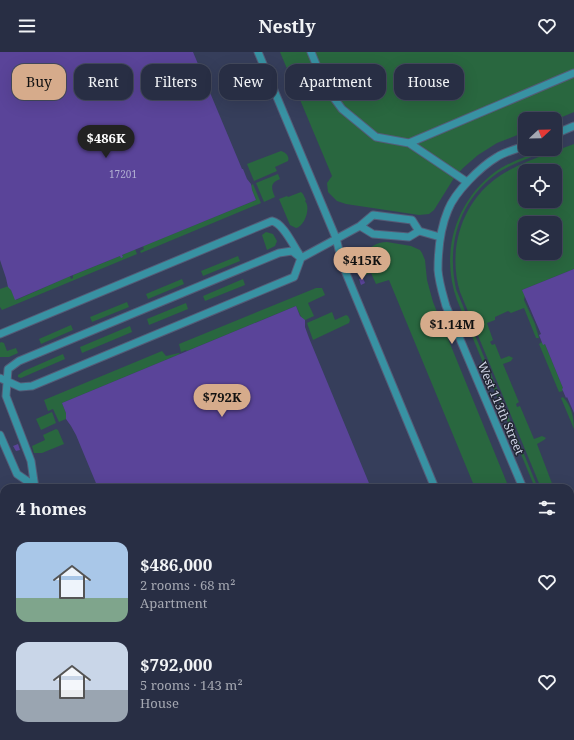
<!DOCTYPE html>
<html lang="en">
<head>
<meta charset="utf-8">
<style>
  body { margin:0; font-family:"Noto Serif",serif; background:#343a4f; color:#f1f3f6; height:100vh; display:flex; flex-direction:column; font-size:15px; white-space:nowrap }
  * { box-sizing:border-box; margin:0 }
  p { font-size:13px; color:#a5a8b2 }
  .icon { flex:none; width:22px; height:22px; fill:none; stroke:currentColor; stroke-width:2; stroke-linecap:round; stroke-linejoin:round }
  .map { position:relative; flex:1; overflow:hidden }
  .drawer { position:absolute; left:0px; top:432px; width:574px; height:256px; display:flex; flex-direction:column; background:#282e44; border-radius:12px 12px 0 0; box-shadow:0 4px 16px #0002,0 0 0 1px #444a5d }
  .drawer>* { flex:none }
  .hud { position:absolute; left:12px; top:12px; width:550px; height:36px; display:flex; gap:8px }
  .needle { width:26px; rotate:68deg }
  .buttons { position:absolute; left:518px; top:60px; display:grid; gap:8px }
  .buttons a { display:grid; place-items:center; width:44px; height:44px; border-radius:8px; background:#282e44; box-shadow:0 4px 16px #0002,0 0 0 1px #444a5d; font-size:20px }
  .price { position:absolute; translate:-50% -34px; padding:0 9px; border-radius:14px; background:#d6ab8b; color:#111; font-size:13px; line-height:26px; filter:drop-shadow(0 1px 2px #0008) }
  .price::after { content:''; position:absolute; left:50%; top:24px; width:12px; height:9px; margin-left:-6px; background:inherit; clip-path:polygon(0 0,100% 0,50% 100%) }
  .price.selected { background:#222; color:#fff }
  ul { padding:0; list-style:none }
  li { display:flex; align-items:center; gap:12px; height:100px; padding:0 16px }
  li span { display:grid; place-items:center; flex:none; width:112px; height:80px; border-radius:12px; color:#555 }
  li>.icon { margin-inline-start:auto }
  span .icon { width:48px; height:48px; fill:#fffc; stroke-width:1 }
  li b { font-size:17px }
  h2 { display:flex; justify-content:space-between; align-items:center; height:48px; padding:0 16px; font-size:17px }
  .chip { padding:0 14px; border-radius:12px; background:#282e44; box-shadow:0 4px 16px #0002,0 0 0 1px #444a5d; font-size:14px; line-height:36px }
  .chip.selected { background:#d6ab8b; color:#111 }
  header { display:flex; justify-content:space-between; align-items:center; height:52px; padding:0 16px; background:#282e44; font-size:18px; font-weight:700 }
  .map>svg:first-child { display:block }
  .green { fill:#29673f; fill-rule:evenodd }
  .building { fill:#5a4499 }
  .lines { fill:none; stroke-linecap:round; stroke-linejoin:round }
  .minor-casing { stroke:#545c77; stroke-width:9 }
  .minor { stroke:#3892a3; stroke-width:7 }
  .labels { text-anchor:middle; dominant-baseline:central; stroke-width:3; stroke-linejoin:round; paint-order:stroke }
  .number-label { font-size:10px; fill:#b1afd2 }
  .street-label { font-size:12px; fill:#ced3e5; stroke:#222633 }
</style>
</head>
<body>
<header><svg class="icon" aria-label="menu" viewBox="0 0 24 24"><path d="M4 6h16M4 12h16M4 18h16"/></svg>Nestly<svg class="icon" aria-label="heart" viewBox="0 0 24 24"><path d="M12 20l-8-8c-3-5 5-10 8-4 3-6 11-1 8 4z"/></svg></header>
<div class="map">
<svg width="574" height="688" viewBox="0 0 574 688">
  <rect width="100%" height="100%" fill="#363e5b"/>
  <!-- green -->
  <path class="green" d="M280,0H574V60L555,68L525,67V80L497,91L478,103L463,116L454,126L434,158L429,162L419,163L346,152L337,149L328,140L327,131L332,124Z
    M574,92V217L522,238L525,243L524,248L535,272L539,286H536L524,256L511,261L508,259L495,265V268L487,271L493,288L490,290L492,293L495,292L501,307L509,304L513,306L511,309L503,312L518,348L519,350L516,352L517,355L520,354L534,387L542,384L546,386L544,388L537,392L553,434L550,436H541L460,240C447,197 462,148 501,123C523,109 550,101 574,92ZM525,119H555V149H525ZM525,171H555V201H525Z
    M546,97H553C535,104 515,110 499,120C460,147 446,191 456,237L538,436H535L457,248C439,199 457,144 501,116C515,108 531,103 546,97Z
    M281,99C285,100 290,104 288,109L275,115L277,119L254,129L247,112Z
    M278,122L280,127C270,131 271,136 275,145L264,150L256,131Z
    M253,132L261,151L141,201L140,199L144,197L143,194L256,148L250,134Z
    M301,140L303,142L306,148L305,149C311,155 305,174 296,176L290,173L279,147L287,144L288,145Z
    M266,180L273,182L277,189L275,194L267,198L262,183Z
    M387,190L411,194L420,198L422,201L425,208L427,228L433,250L509,436H475L389,228L376,232L371,221L363,224C356,207 369,190 387,190Z
    M135,197L137,202L2,258L0,255V237L9,234L16,248L70,224L71,227L73,226V223L120,204L123,205L122,203Z
    M238,204L240,209L203,224L201,219Z
    M182,227L184,232L148,247L146,242Z
    M243,227L245,233L205,249L203,244Z
    M316,236H322L325,243L308,251L314,264L303,269L296,254L187,299L186,298L181,300L179,292Z
    M127,250L129,255L92,270L90,265Z
    M186,251L188,257L149,273L147,267Z
    M332,260L335,268L346,263L348,264L350,268L349,271L313,288L307,271Z
    M71,273L73,278L41,292L39,287Z
    M130,274L132,280L82,301L80,295Z
    M1,290L4,291L7,299L16,296L18,301L9,305H0V291Z
    M542,290L545,292L563,336L562,337L563,339L559,340L539,292Z
    M162,299L166,304L179,301L180,302L62,351L68,366L59,370L53,357L48,359L44,348Z
    M63,302L65,307L21,326L18,325V323L24,319Z
    M563,345C571,353 574,365 574,377L561,346Z
    M52,360L56,371L41,378L36,367Z
    M56,377L58,378L64,392L42,401H34L32,394L45,388L43,383Z
    M574,486V515L570,505V489Z
    M0,513L4,523V643L0,641Z
    M570,582L574,592V615L570,619Z
    M574,637V668L570,659V639Z
    M29,684H71L73,688H27Z
    M96,684H108L114,688H86Z
    M228,684H248L239,688H219Z"/>
  <!-- building -->
  <path class="building" d="M0,0H193L242,117H243L247,127L251,132L252,138L256,148L122,203L123,205L121,206L120,204L73,223L15,248L11,238L8,235L6,226L0,208Z
    M574,217V361L567,345L566,346L563,339L562,337L563,336L545,292L543,293L539,283L541,282L522,238Z
    M363,226L365,231L361,233L359,227Z
    M296,254L300,264L305,268V275L309,286L371,436H98L76,383L71,374L66,367V361L62,351Z
    M18,392L20,398L16,399L13,394Z
    M200,684H228L219,688H202Z"/>
  <g class="lines">
    <defs>
      <path id="minor" d="M258,0L336,186L343,214L435,436
        M311,0L325,34L342,57L376,85L409,91L467,130
        M555,82L574,74
        M409,91L574,21
        M419,179L440,185
        M0,282L272,169C283,171 293,193 299,202
        M0,326L20,335L32,334L294,225L301,206L360,174L373,163L412,168L419,179L409,185L373,182L360,174
        M0,383L17,422L33,433
        M35,436L31,409L6,344L8,317L19,309L279,201L292,199L301,206
        M523,436L446,254C443,243 439,231 438,218C438,199 440,177 448,158C455,140 480,115 497,105C505,100 516,97 525,94
        M570,478L574,477
        M570,547L574,557
        M570,628L574,627
        M0,680L3,688
        M136,684L137,688
        M391,684L392,688
        M561,684L562,688
        M293,688L303,684
        M426,688L436,684"/>
    </defs>
    <!-- minor casing -->
    <use href="#minor" class="minor-casing"/>
    <!-- minor -->
    <use href="#minor" class="minor"/>
  </g>
  <g class="labels">
    <!-- number labels -->
    <g class="number-label">
      <text x="123" y="122">17201</text>
    </g>
    <!-- street labels -->
    <g class="street-label">
      <text transform="translate(501 356) rotate(67)">West 113th Street</text>
    </g>
  </g>
</svg>
<div class="buttons">
<a><svg class="needle" viewBox="-14 -14 28 28"><path d="M0-13l5 13h-10z" fill="#e53935"/><path d="M0 13l5-13h-10z" fill="#a5a8b2"/></svg></a>
<a><svg class="icon" aria-label="locate" viewBox="0 0 24 24"><circle cx="12" cy="12" r="6"/><path d="M12 2v4M12 18v4M2 12h4M18 12h4"/></svg></a>
<a><svg class="icon" aria-label="layers" viewBox="0 0 24 24"><path d="M12 4l9 5-9 5-9-5zM3 14l9 5 9-5"/></svg></a>
</div>
<b class="price selected" style="left:106px;top:107px">$486K</b>
<b class="price" style="left:362px;top:229px">$415K</b>
<b class="price" style="left:452px;top:293px">$1.14M</b>
<b class="price" style="left:222px;top:366px">$792K</b>
<div class="hud">
<a class="chip selected">Buy</a>
<a class="chip">Rent</a>
<a class="chip">Filters</a>
<a class="chip">New</a>
<a class="chip">Apartment</a>
<a class="chip">House</a>
</div>
<section class="drawer">
<h2>4 homes<svg class="icon" aria-label="filters" viewBox="0 0 24 24"><path d="M4 7h16M4 17h16"/><circle cx="9" cy="7" r="2"/><circle cx="15" cy="17" r="2"/></svg></h2>
<ul>
<li><span style="background:linear-gradient(#a9c7e8 70%,#7fa58c 0)"><svg class="icon" aria-label="home" viewBox="0 0 24 24"><path d="M3 11l9-7 9 7M6 9v11h12V9"/></svg></span><div><b>$486,000</b><p>2 rooms · 68 m²</p><p>Apartment</p></div><svg class="icon" aria-label="heart" viewBox="0 0 24 24"><path d="M12 20l-8-8c-3-5 5-10 8-4 3-6 11-1 8 4z"/></svg></li>
<li><span style="background:linear-gradient(#c9d6e8 60%,#9aa5b1 0)"><svg class="icon" aria-label="home" viewBox="0 0 24 24"><path d="M3 11l9-7 9 7M6 9v11h12V9"/></svg></span><div><b>$792,000</b><p>5 rooms · 143 m²</p><p>House</p></div><svg class="icon" aria-label="heart" viewBox="0 0 24 24"><path d="M12 20l-8-8c-3-5 5-10 8-4 3-6 11-1 8 4z"/></svg></li>
</ul>
</section>
</div>
</body>
</html>
